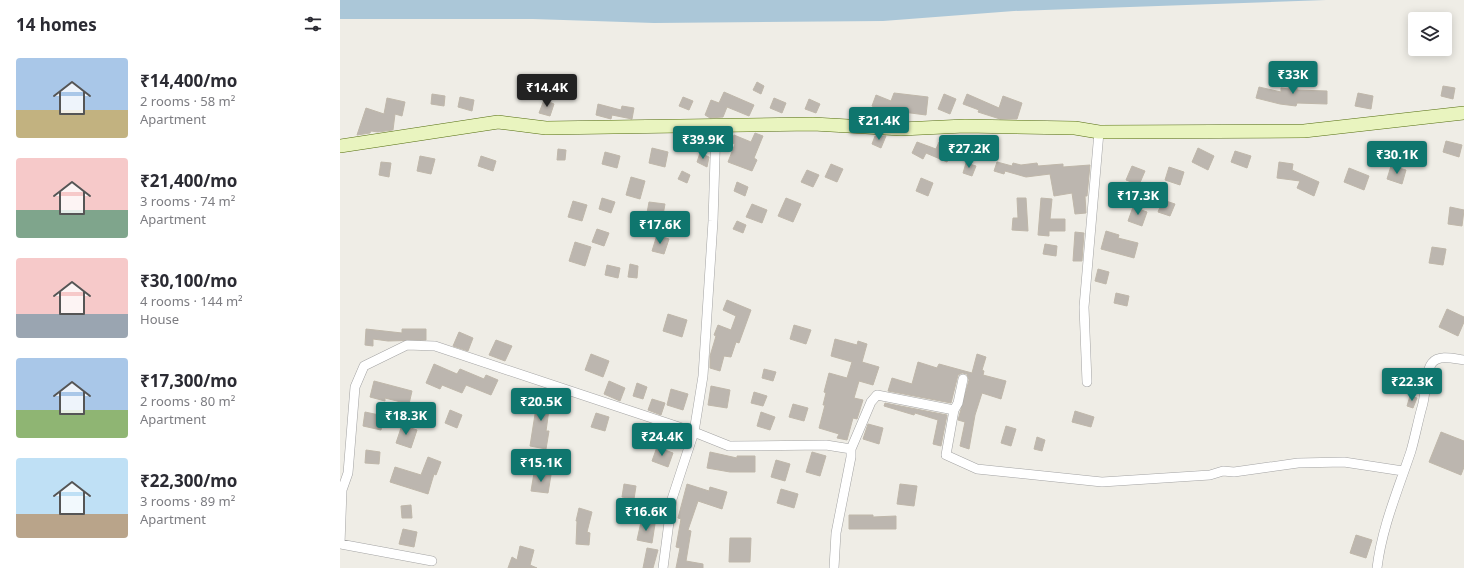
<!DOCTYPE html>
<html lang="en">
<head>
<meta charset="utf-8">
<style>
  body { margin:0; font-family:"Noto Sans",sans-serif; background:#f2f2f3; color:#2b2b33; height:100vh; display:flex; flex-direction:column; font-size:15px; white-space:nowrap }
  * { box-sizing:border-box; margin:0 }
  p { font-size:13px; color:#7c7c81 }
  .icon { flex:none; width:22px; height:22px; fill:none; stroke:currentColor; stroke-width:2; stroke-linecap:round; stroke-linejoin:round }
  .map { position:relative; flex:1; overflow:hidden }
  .panel { display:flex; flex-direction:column; background:#fff; width:340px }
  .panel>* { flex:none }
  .fabs { position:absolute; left:1068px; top:12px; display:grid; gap:8px }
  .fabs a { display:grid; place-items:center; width:44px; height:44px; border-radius:4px; background:#fff; box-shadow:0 2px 10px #0003; font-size:20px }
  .price { position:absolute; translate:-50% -34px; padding:0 9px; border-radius:4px; background:#0f766e; color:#fff; font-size:13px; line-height:26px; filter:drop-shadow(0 1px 2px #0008) }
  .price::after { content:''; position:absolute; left:50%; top:24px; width:12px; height:9px; margin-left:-6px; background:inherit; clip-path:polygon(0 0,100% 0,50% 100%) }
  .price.current { background:#222; color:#fff }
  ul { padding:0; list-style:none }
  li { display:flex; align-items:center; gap:12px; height:100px; padding:0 16px }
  li span { display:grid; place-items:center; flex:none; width:112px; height:80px; border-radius:4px; color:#555 }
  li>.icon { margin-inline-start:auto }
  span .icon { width:48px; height:48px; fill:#fffc; stroke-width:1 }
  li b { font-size:17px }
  h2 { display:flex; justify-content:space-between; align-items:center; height:48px; padding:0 16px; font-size:17px }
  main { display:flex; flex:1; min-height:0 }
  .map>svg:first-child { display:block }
  .water { fill:#abc7d8 }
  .building { fill:#bcb6af; stroke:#bfb7aa }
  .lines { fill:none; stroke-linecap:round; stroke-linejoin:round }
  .minor-casing { stroke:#a3a3a3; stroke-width:10 }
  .secondary-casing { stroke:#546d0f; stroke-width:14 }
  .minor { stroke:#fff; stroke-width:9 }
  .secondary { stroke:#e9f4bf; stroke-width:13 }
</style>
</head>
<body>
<main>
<section class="panel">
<h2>14 homes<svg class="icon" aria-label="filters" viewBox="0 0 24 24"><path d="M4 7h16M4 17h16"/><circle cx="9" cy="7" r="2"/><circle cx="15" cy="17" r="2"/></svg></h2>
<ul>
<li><span style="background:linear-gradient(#a9c7e8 65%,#c2b280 0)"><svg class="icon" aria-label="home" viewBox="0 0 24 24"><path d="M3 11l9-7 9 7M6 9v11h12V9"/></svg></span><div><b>₹14,400/mo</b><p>2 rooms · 58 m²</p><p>Apartment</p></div></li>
<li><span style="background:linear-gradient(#f6c9c9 65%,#7fa58c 0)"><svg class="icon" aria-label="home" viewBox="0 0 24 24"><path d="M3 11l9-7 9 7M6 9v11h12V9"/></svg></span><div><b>₹21,400/mo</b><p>3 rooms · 74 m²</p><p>Apartment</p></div></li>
<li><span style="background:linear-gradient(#f6c9c9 70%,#9aa5b1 0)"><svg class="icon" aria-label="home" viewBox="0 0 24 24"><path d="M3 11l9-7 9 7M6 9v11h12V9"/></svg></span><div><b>₹30,100/mo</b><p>4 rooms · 144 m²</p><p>House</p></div></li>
<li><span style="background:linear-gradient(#a9c7e8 65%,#8fb573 0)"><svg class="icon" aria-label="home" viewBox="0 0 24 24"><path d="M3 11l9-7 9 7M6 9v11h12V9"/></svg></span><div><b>₹17,300/mo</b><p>2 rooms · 80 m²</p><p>Apartment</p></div></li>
<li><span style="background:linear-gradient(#bfe0f5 70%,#b9a48a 0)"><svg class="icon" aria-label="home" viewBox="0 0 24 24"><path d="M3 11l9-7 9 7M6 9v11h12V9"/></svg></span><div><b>₹22,300/mo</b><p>3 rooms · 89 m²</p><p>Apartment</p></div></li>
</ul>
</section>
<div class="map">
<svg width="1124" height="568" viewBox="0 0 1124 568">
  <rect width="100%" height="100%" fill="#efede6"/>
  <!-- water -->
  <path class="water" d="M0,0H986L674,11L543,21L314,23L193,19H0Z"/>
  <!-- building -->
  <path class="building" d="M950,73H957V90L987,91V104L957,103L956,106L940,104L916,98L919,87L941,92V88L949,89Z
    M417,82L424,86L421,94L413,90Z
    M1103,86L1115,88L1113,99L1101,96Z
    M384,92L414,105L409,116L387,107L383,117L370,118L365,115L371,100L379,103Z
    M554,93L588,97L586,115L563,112L560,121L551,120L553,115L532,106L536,95L551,101Z
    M1018,93L1033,96L1031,109L1015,106Z
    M92,94L105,96L104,106L91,104Z
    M604,94L616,99L610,114L598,109Z
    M627,94L659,108L663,96L682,103L677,119H660L638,112L639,110L623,104Z
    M120,97L134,100L132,111L118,107Z
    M343,97L353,101L349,110L339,106Z
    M47,98L65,102L62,116L55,114L53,130L38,132L31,131L30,133L17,135L26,108L44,114Z
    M434,98L446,103L442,113L430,108Z
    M469,99L480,104L476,113L465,109Z
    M204,100L214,104L210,116L199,113Z
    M258,104L281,110L282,106L294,108L292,119L272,115L271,119L256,115Z
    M415,133L423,136L414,158L417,160L412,171L388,162L395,144L391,143L394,135L411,142Z
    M535,136H546L541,148L532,144Z
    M1106,141L1122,145L1119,157L1103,152Z
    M577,142L596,149L599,142L613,148L607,162L586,153L583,159L572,153Z
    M312,148L328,152L325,167L309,163Z
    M858,148L874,156L868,170L852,162Z
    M218,149L226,150L225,160H217Z
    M895,151L911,156L907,168L891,162Z
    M265,152L280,156L277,168L262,164Z
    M360,153L369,157L367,167L357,162Z
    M80,156L95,159L91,174L77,171Z
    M141,156L156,161L153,171L138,166Z
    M41,162L51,163L49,177L39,175Z
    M657,162L672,166L673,163L681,165L697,163L698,166L723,164V167L750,165L747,196H745L746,213L735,214L732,193L714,196L710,174L686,177L665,171L664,174L654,171Z
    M939,162L953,164L952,170L979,182L974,196L957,188L960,181L937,178Z
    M626,163L636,166L632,176L623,173Z
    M491,164L503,169L497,182L485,177Z
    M792,166L805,171L799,185L786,180Z
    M1051,166L1066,170L1062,184L1047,179Z
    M829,167L844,172L840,185L825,180Z
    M1009,168L1029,176L1024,190L1004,182Z
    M467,170L479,175L473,187L461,182Z
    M342,171L350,175L347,183L338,179Z
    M291,177L305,181L300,199L286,195Z
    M581,178L593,183L588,196L576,191Z
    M397,182L408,187L405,196L394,191Z
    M262,198L275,202L271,213L259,209Z
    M446,198L461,204L453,222L438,216Z
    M677,198H686L688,231L672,230L673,218H678Z
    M701,198L712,199L710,219H725V231H709V236L698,235Z
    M823,200L835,204L830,216L818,212Z
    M233,201L247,205L242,221L228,217Z
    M309,202L325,204L321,226L305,224Z
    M412,204L427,210L422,223L406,217Z
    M793,207L807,212L802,226L788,221Z
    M1110,207L1124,210L1122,226L1108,224Z
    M397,221L406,225L403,233L393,229Z
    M257,229L269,233L264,246L252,242Z
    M766,231L779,235L778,238L798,243L794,258L761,249Z
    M735,232L744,233L742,261H733Z
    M317,235L329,239L324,254L312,251Z
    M235,242L251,247L245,266L229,261Z
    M705,244L717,246L716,256L703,254Z
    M1092,247L1106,249L1103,265L1089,263Z
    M290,264L298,266L297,278L288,277Z
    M267,265L280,268L278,278L265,275Z
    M758,269L769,272L766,284L755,281Z
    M776,293L789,296L787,306L774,303Z
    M387,300L411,310L399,343L396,342L391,357L384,356L380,371L370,368V356L376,336L374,335L378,325L391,330L396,316L383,310Z
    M1107,309L1124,317V322L1118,336L1099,327Z
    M328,314L347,320L342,337L323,331Z
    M454,325L471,330L466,344L450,339Z
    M26,329L62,333V329H86V340L48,341L33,339V346L25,345Z
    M119,332L133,338L128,351L113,346Z
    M495,339L517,345L518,341L527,344L522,362L539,367L533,385L519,381L514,398L523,400L517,419L513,418L507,440L497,438L499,434L479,428L485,405H483L486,393L484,392L489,373L507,378L512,362L491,356Z
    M156,340L172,346L165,361L149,355Z
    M251,354L269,361L263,377L245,370Z
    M637,354L646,357L642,370L644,371L643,375L666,381L661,399L642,393L635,415L629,449L620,446L625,422L618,420L629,380L627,374L622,373L618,375L611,403L548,391L552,378L572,384L578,362L597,368L599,364L632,373Z
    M94,364L117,374L120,369L144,379L146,375L158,380L151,395L126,385L122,393L102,385L100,389L86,383Z
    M424,369L436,372L433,381L422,378Z
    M34,381L72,391L69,404L45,398V401L30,397Z
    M269,381L285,388L280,401L264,394Z
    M297,383L307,387L303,399L293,396Z
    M371,386L390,390L387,408L368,405Z
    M331,389L348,394L343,410L327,405Z
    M414,392L427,396L423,406L411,403Z
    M196,394L211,395L206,431H209L206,449L190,446L196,408L195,407Z
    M1070,396L1077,398L1073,408L1067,406Z
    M312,399L325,403L321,415L308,410Z
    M545,403L607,415L601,446L593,444L598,420L575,413L574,415L544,406Z
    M453,404L468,408L464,421L449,417Z
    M110,410L122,415L117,428L105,423Z
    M735,411L754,417L751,427L732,422Z
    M25,412L44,416L41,430L23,426Z
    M421,412L435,417L430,430L417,426Z
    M256,413L269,417L265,431L251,427Z
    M528,424L543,428L539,444L523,439Z
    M62,425L77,430L71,448L56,443Z
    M666,426L676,429L671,446L661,443Z
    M1101,432L1124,441V467L1121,475L1089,462Z
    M697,437L705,440L702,451L694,449Z
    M317,447L333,453L328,467L312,461Z
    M26,450L40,452L39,464L25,463Z
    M370,452L397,458V456H415V472H390L367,468Z
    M472,452L486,456L480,476L466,472Z
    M88,457L101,462L96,475L94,474L88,494L50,482L55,467L81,475Z
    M436,460L450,464L445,481L431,477Z
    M194,473L211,475L208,493L191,491Z
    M284,484L296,486L294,499L282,497Z
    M347,484L369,491L370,487L387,492L382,509L358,501L348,530L351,531L346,561L363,564V568H336L340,548L336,547L341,519L338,518Z
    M560,484L577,486L574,506L557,504Z
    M441,489L458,494L454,508L437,503Z
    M71,505L72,518H62L61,506Z
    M239,508L252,512L247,532L250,533L249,545L236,544L237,521H236Z
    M509,515H533V517L556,516V529H509Z
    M301,522L315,524L312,543L297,540Z
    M63,529L77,532L74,547L59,544Z
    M1016,535L1032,540L1026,558L1010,553Z
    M390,538H411L410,562H389Z
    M180,546L194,550L190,565L197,568H168L172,557L177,560Z
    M307,548L318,550L313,568H303Z"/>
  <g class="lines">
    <defs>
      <path id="minor" d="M623,379L618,403L614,410L606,455L637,469L762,482L870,475L883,471L894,472L958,463L1004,462L1063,471
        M747,382L744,307L759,132
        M0,490H2L8,473L15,387L24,366L67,345L95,346L354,432L389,446L486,445L511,449
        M0,544L92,561
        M0,544L2,490
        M323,568L332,499L354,432L363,376L373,221L376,126
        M494,568L496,533L511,457V449L531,402L537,395L614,410
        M1037,568C1042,527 1058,490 1071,451C1075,437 1078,421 1082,407C1086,395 1085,372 1092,363C1099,354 1115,359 1124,360"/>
      <path id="secondary" d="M0,146L158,122L206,128L473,124L561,129L625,126L735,128L759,132L964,131L1124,113"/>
    </defs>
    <!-- minor casing -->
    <use href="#minor" class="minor-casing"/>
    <!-- secondary casing -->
    <use href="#secondary" class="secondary-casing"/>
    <!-- minor -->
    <use href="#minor" class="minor"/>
    <!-- secondary -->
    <use href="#secondary" class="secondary"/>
  </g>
</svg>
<div class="fabs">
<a><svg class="icon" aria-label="layers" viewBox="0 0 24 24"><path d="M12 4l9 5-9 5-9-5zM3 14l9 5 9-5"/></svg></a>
</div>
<b class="price" style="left:953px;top:95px">₹33K</b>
<b class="price current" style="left:207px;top:108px">₹14.4K</b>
<b class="price" style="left:539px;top:141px">₹21.4K</b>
<b class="price" style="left:363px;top:160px">₹39.9K</b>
<b class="price" style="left:629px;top:169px">₹27.2K</b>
<b class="price" style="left:1057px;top:175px">₹30.1K</b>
<b class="price" style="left:798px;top:216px">₹17.3K</b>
<b class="price" style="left:320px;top:245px">₹17.6K</b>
<b class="price" style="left:1072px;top:402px">₹22.3K</b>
<b class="price" style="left:201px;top:422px">₹20.5K</b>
<b class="price" style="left:66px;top:436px">₹18.3K</b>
<b class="price" style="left:322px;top:457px">₹24.4K</b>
<b class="price" style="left:201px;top:483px">₹15.1K</b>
<b class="price" style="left:306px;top:532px">₹16.6K</b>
</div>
</main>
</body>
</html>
